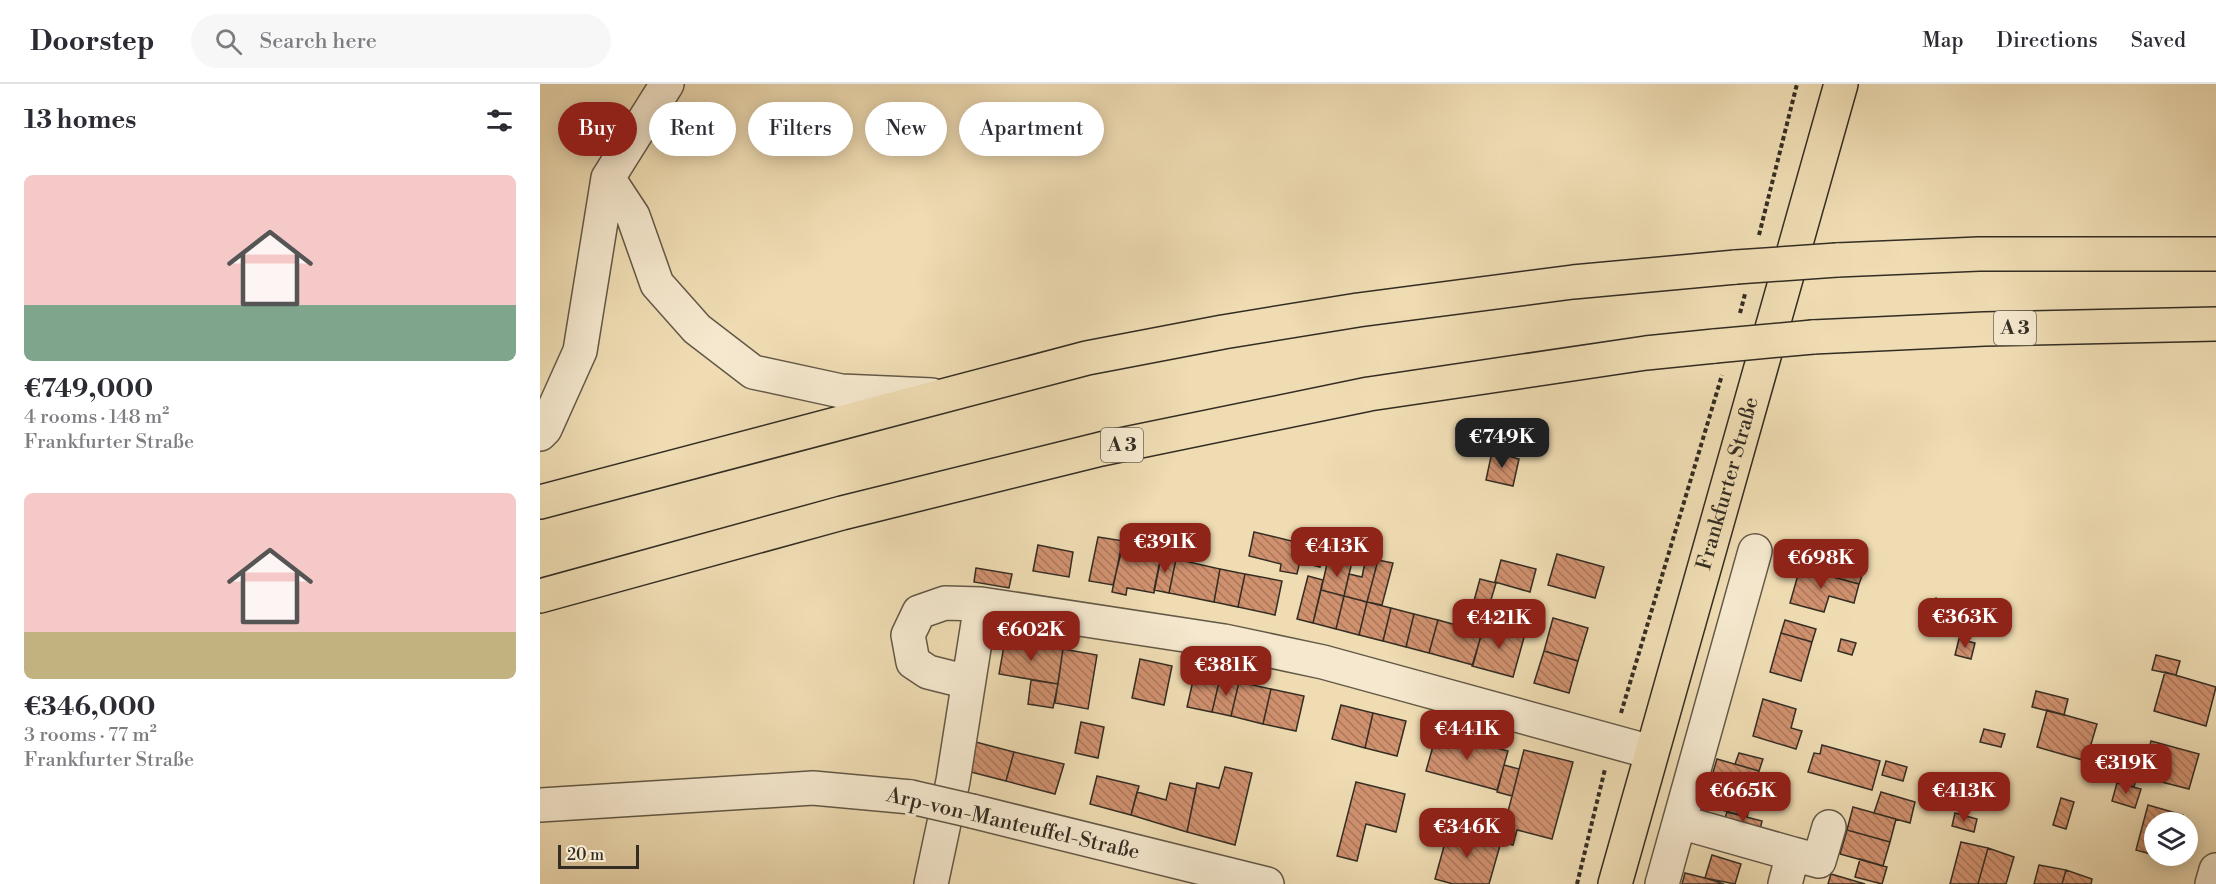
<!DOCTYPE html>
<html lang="en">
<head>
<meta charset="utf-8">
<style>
  body { margin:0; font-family:"Libre Bodoni",serif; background:#f7f7f7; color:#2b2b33; height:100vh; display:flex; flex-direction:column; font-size:22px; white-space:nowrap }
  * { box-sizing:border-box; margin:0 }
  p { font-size:20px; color:#7c7c81 }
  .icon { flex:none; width:33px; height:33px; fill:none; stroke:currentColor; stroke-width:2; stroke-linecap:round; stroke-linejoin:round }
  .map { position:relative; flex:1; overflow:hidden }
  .sheet { display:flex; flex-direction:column; background:#fff; width:540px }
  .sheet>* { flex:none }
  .hud { position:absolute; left:18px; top:18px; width:570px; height:54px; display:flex; gap:12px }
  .fabs { position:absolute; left:1604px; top:728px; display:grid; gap:12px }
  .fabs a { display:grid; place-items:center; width:54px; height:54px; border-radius:50%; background:#fff; box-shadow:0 3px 15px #0003; font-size:30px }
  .scale { position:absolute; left:18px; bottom:15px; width:81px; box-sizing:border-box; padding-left:6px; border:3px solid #342d23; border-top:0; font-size:16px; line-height:21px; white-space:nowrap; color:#342d23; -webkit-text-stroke:4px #f5e8ce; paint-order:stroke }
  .price { position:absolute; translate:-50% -51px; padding:0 14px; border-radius:12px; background:#8f2418; color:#fff; font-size:20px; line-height:39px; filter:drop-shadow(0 2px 3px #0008) }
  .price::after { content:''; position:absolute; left:50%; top:36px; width:18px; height:14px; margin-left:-9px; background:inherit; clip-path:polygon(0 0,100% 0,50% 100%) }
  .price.selected { background:#222; color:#fff }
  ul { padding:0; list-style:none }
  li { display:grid; align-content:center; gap:12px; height:318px; padding:0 24px }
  li span { display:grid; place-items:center; height:186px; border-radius:9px; color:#555 }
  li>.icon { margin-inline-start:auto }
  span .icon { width:108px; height:108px; fill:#fffc; stroke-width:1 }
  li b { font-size:26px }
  h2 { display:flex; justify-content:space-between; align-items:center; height:72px; padding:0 24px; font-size:26px }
  .chip { padding:0 21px; border-radius:27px; background:#fff; box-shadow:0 3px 15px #0003; font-size:21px; line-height:54px }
  .chip.selected { background:#8f2418; color:#fff }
  header { display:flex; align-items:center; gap:36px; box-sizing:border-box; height:84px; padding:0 30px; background:#fff; border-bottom:2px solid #e1e1e2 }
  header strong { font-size:28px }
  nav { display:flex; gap:33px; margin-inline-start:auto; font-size:21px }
  .search { width:420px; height:54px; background:#f7f7f7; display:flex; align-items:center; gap:15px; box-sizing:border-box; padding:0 21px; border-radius:33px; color:#7c7c81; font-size:22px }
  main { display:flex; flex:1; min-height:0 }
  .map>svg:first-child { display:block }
  .building { fill:url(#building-back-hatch); stroke:#342d23; stroke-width:1.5 }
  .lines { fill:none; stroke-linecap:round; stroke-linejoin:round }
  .minor-casing { stroke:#635947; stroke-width:36 }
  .major-casing { stroke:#342d23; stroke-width:36 }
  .highway-casing { stroke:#342d23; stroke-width:36 }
  .path { stroke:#342d23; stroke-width:4; stroke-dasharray:4.5 3; stroke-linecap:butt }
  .minor { stroke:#f5e8ce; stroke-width:33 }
  .major { stroke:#efdcb3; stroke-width:33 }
  .highway { stroke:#efdcb3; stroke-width:33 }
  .minor-bridge-casing { stroke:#635947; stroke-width:36; stroke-linecap:butt }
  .highway-bridge-casing { stroke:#342d23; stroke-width:36; stroke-linecap:butt }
  .minor-bridge { stroke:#f5e8ce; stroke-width:33 }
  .highway-bridge { stroke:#efdcb3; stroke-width:33 }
  .labels { text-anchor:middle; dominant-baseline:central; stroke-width:6; stroke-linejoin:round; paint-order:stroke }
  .shield { fill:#f5e8ce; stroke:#6e6556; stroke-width:1.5 }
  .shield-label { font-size:20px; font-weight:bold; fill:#342d23 }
  .street-label { font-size:21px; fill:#342d23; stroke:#f5e8ce }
</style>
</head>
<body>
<header>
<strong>Doorstep</strong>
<div class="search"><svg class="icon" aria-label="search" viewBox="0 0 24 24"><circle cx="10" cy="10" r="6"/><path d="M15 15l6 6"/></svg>Search here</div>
<nav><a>Map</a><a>Directions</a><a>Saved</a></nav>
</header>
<main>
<section class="sheet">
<h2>13 homes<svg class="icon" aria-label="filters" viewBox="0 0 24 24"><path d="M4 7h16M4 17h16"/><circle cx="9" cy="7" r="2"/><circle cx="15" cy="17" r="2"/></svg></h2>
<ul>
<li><span style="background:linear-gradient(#f6c9c9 70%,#7fa58c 0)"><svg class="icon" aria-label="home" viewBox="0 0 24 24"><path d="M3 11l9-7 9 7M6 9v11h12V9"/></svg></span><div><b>€749,000</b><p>4 rooms · 148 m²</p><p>Frankfurter Straße</p></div></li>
<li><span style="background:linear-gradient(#f6c9c9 75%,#c2b280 0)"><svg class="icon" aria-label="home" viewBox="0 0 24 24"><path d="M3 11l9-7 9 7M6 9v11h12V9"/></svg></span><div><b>€346,000</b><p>3 rooms · 77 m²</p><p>Frankfurter Straße</p></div></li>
</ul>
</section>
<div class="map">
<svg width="1676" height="800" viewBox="0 0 1676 800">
  <defs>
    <pattern id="building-back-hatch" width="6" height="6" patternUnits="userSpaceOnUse" patternTransform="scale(1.5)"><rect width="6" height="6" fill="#d0916f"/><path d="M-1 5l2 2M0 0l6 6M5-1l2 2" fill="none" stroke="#aa775b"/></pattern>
  </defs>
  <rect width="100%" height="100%" fill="#efdcb3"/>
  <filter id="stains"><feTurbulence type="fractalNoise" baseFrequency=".00333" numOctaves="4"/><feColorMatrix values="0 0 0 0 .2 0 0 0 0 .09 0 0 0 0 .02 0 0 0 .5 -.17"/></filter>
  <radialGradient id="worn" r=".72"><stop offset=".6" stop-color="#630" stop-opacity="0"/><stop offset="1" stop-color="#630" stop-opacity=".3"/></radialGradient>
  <!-- building -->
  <path class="building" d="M952,368L979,375L973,402L946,396Z
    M767,445L787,449L780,483L760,478Z
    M714,448L764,460L757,490L740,487L741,480L709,472Z
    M558,453L584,457L573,501L549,497Z
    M582,460L622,468L614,509L587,504L586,511L572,508Z
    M498,461L533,468L529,493L493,487Z
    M1017,470L1064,483L1055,514L1008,501Z
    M621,472L636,475L629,509L614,506Z
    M826,473L838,476L827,518L804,512L809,490L822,493Z
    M1263,473L1323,489L1319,500L1260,484Z
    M636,475L680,485L674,518L629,509Z
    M799,475L812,478L804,512L781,506L787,480L797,483Z
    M838,476L853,479L842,521L827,518Z
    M961,476L996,485L990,508L955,498Z
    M436,484L472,490L469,504L434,498Z
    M1260,484L1319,500L1314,519L1289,512L1284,528L1250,519Z
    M680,485L705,490L698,523L674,518Z
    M705,490L742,497L735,531L698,523Z
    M768,492L783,496L773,539L757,535Z
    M940,495L956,499L947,529L932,524Z
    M781,506L804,512L796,545L773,539Z
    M804,512L827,518L819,551L796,545Z
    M1396,514L1406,527L1392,538L1382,525Z
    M827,518L851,524L843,557L819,551Z
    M950,520L964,524L958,542L945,539Z
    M851,524L874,530L866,563L843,557Z
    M932,524L947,529L933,581L889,569L898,536L927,544Z
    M874,530L898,536L889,569L866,563Z
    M1013,534L1048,544L1038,577L1004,567Z
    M1245,536L1276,545L1272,558L1241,549Z
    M945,539L985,550L973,593L932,582Z
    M1241,549L1272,558L1261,597L1230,588Z
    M1301,555L1316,559L1312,571L1298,567Z
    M1419,555L1435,559L1431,575L1415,571Z
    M465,556L523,565L518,600L459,590Z
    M523,565L557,571L548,625L515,619Z
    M1004,567L1038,577L1029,609L994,599Z
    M1616,571L1640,577L1636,591L1612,586Z
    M600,575L632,582L624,621L592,614Z
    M655,588L680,594L672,628L647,623Z
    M1625,588L1676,603L1666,642L1614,627Z
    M680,594L699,598L691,632L672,628Z
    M491,596L518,600L513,624L488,620Z
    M699,598L731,605L723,640L691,632Z
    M731,605L764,612L756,647L723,640Z
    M1496,607L1528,615L1524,631L1492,623Z
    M1223,615L1256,625L1251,644L1262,647L1256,665L1213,652Z
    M801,621L833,629L825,664L792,655Z
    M1507,626L1557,640L1546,677L1497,663Z
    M833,629L866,637L857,672L825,664Z
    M541,638L564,643L558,674L535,669Z
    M1444,645L1465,650L1461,663L1440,658Z
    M897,648L968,667L957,706L886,687Z
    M428,656L474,668L466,697L423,686Z
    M1611,657L1659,670L1649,705L1602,693Z
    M1282,661L1340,677L1332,706L1268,688L1274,669L1280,670Z
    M984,666L1033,678L1012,755L977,746L973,761L945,754L949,739L964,743Z
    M474,668L524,680L515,710L466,697Z
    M1199,669L1223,675L1219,687L1195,680Z
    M1177,675L1219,687L1213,710L1170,698Z
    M1346,677L1367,683L1363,697L1342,691Z
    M964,681L979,685L972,712L957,708Z
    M685,683L712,689L695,761L647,748L657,699L679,704Z
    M1569,683L1597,690L1594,703L1565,695Z
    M557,692L599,702L591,731L550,720Z
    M816,698L865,710L856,748L826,740L817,777L797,772Z
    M1170,698L1213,710L1207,733L1164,721Z
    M630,699L656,705L647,748L591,731L597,708L626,716Z
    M1577,699L1601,705L1595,724L1572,717Z
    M1341,708L1375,718L1370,739L1334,729Z
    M1521,714L1534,718L1526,745L1513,741Z
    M1608,721L1643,731L1641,738H1614V771L1596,766Z
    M1313,723L1356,735L1350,758L1307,746Z
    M1187,728L1222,737L1219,750L1183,740Z
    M1415,729L1437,735L1434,748L1412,742Z
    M909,744L961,758L949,800H913L895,795Z
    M1307,746L1350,758L1343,782L1300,770Z
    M1421,758L1448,764L1438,800H1410Z
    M1448,764L1474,773L1466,800H1438Z
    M1172,771L1201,780L1195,800L1165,794Z
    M1320,775L1347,783L1342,800L1315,793Z
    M1499,781L1526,786L1522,800H1494Z
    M1526,786L1552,795L1551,800H1522Z
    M1145,789L1165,794L1184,800H1142Z
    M1291,790L1325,800H1288Z"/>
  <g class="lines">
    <defs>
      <path id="minor" d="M68,94L93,132L117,200L157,245L213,288L301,307L392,311
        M0,350L5,345L40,267L68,94L127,0
        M441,520L684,557L783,578L1111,668
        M0,721L273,704L371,713
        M432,727L727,800
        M1140,738L1253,770L1245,800
        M1253,770L1279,777L1289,743
        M391,800L413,697L441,520L405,519L379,528L368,551L373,578L388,588L428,598
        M1122,800L1215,467
        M1672,800L1676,786"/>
      <g id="major">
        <path id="s1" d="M1075,800L1301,0"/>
      </g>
      <path id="highway" d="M1297,176L1439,170H1676
        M1273,253L1444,245L1676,240
        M0,418L547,274L683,248L818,226L1033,198L1196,183
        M0,512L302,429L561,365L829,310L1106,269L1175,262"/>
    </defs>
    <!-- minor casing -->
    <use href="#minor" class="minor-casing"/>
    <!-- major casing -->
    <use href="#major" class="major-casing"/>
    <!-- highway casing -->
    <use href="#highway" class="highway-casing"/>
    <!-- path -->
    <path class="path" d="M1219,151L1257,0
      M1200,229L1205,210
      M1081,629L1182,291
      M1037,800L1065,685"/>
    <!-- minor -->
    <use href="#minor" class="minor"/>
    <!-- major -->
    <use href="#major" class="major"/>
    <!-- highway -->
    <use href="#highway" class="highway"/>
    <defs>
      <path id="minor-bridge" d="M371,713L432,727"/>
      <path id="highway-bridge" d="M1196,183L1297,176
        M1175,262L1273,253"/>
    </defs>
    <!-- minor-bridge casing -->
    <use href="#minor-bridge" class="minor-bridge-casing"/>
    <!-- highway-bridge casing -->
    <use href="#highway-bridge" class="highway-bridge-casing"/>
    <!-- minor-bridge -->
    <use href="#minor-bridge" class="minor-bridge"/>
    <!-- highway-bridge -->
    <use href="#highway-bridge" class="highway-bridge"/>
  </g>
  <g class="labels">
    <!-- shield labels -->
    <g class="shield">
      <rect x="1454" y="227" width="42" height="34" rx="4.5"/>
      <rect x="561" y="344" width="42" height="34" rx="4.5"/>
    </g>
    <g class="shield-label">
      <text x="1475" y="244">A 3</text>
      <text x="582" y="361">A 3</text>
    </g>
    <!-- street labels -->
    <g class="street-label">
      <text stroke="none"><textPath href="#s1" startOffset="416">Frankfurter Straße</textPath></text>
      <text transform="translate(473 740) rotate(13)">Arp-von-Manteuffel-Straße</text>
    </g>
  </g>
  <rect width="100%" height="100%" filter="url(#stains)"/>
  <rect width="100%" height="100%" fill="url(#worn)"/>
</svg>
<div class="fabs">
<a><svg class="icon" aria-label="layers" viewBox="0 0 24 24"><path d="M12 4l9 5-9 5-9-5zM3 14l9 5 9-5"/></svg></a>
</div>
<div class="scale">20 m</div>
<b class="price selected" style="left:962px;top:385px">€749K</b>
<b class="price" style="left:625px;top:490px">€391K</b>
<b class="price" style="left:797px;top:494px">€413K</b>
<b class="price" style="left:1281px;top:506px">€698K</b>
<b class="price" style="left:1425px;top:565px">€363K</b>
<b class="price" style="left:959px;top:566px">€421K</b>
<b class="price" style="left:491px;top:578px">€602K</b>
<b class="price" style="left:686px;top:613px">€381K</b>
<b class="price" style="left:927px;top:677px">€441K</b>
<b class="price" style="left:1586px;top:711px">€319K</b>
<b class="price" style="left:1203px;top:739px">€665K</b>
<b class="price" style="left:1424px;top:739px">€413K</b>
<b class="price" style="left:927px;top:775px">€346K</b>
<div class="hud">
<a class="chip selected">Buy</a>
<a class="chip">Rent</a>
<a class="chip">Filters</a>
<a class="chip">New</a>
<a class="chip">Apartment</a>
</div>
</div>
</main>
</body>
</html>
